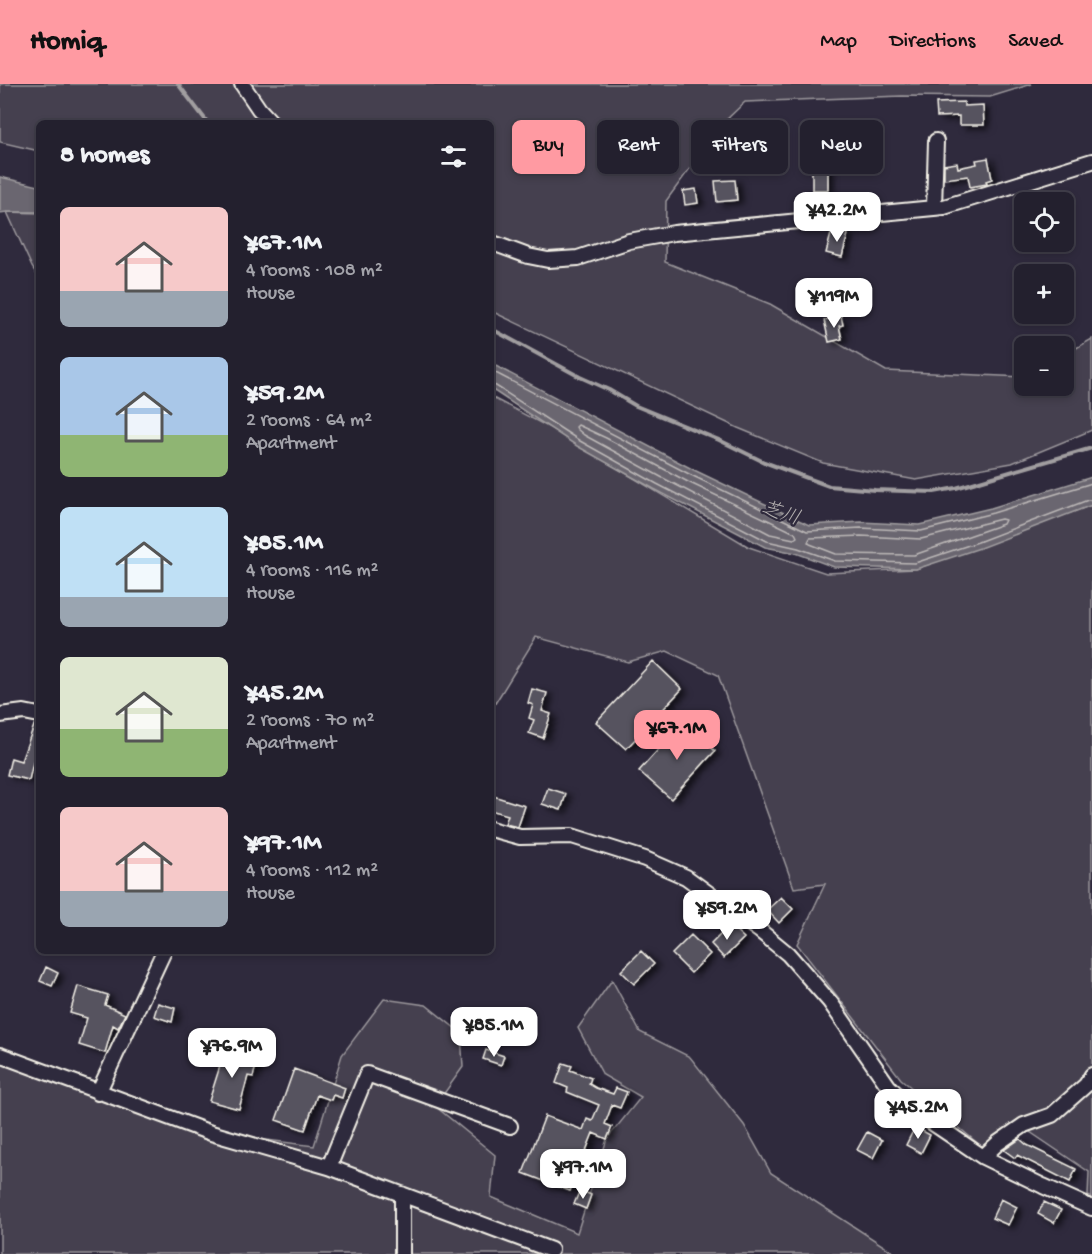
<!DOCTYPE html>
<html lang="en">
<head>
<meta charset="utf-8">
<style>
  body { margin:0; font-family:"Gochi Hand","Klee One",sans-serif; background:#2b2836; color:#f1f3f6; height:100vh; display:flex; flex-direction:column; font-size:22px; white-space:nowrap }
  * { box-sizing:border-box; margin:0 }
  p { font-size:20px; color:#a3a3aa }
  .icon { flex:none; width:33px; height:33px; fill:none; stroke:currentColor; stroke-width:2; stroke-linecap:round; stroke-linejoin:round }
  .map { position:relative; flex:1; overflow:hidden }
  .sheet { position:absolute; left:36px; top:36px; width:458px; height:834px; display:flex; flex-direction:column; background:#23202e; border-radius:9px; box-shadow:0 3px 9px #0003,0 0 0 2px #403e4a }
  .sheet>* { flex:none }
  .banner { position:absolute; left:512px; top:36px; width:490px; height:54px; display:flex; gap:12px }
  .fabs { position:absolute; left:1014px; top:108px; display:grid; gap:12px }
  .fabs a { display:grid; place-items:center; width:60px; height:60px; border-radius:9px; background:#23202e; box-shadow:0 3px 9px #0003,0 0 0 2px #403e4a; font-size:30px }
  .price { position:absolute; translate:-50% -51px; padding:0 14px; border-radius:12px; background:#fff; color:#222; font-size:20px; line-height:39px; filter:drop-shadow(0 2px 3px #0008) }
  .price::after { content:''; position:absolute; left:50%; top:36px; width:18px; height:14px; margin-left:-9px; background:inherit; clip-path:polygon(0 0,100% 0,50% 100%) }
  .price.current { background:#ff9aa2; color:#111 }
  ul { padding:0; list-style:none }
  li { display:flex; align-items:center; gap:18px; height:150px; padding:0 24px }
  li span { display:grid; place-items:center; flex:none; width:168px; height:120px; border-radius:9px; color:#555 }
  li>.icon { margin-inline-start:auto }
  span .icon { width:72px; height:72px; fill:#fffc; stroke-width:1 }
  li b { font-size:26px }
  h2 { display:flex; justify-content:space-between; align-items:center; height:72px; padding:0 24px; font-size:26px }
  .pill { padding:0 21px; border-radius:9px; background:#23202e; box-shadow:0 3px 9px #0003,0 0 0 2px #403e4a; font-size:21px; line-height:54px }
  .pill.current { background:#ff9aa2; color:#111 }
  header { display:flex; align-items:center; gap:36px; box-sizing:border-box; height:84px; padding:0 30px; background:#ff9aa2; color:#111 }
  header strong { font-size:28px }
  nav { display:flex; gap:33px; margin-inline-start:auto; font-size:21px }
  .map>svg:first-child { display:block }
  .green { fill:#454050; stroke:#9c989c; stroke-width:1.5 }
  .water { fill:#6a6670; stroke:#a19ea0; stroke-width:1.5 }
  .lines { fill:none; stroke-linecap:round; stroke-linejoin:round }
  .shore { stroke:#bdb9b8; stroke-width:1.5 }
  .stream { stroke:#a19ea0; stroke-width:4 }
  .building { fill:#56525f; stroke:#f4f1e8; stroke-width:1.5; filter:url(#shadow) }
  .minor-casing { stroke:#f4f1e8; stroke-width:18 }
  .minor { stroke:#2f2a3d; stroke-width:14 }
  .labels { text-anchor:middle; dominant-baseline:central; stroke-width:4.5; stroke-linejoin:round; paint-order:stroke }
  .water-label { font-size:20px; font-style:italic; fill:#b6b2b2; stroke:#2f2a3d }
</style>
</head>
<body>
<header>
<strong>Homiq</strong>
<nav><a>Map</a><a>Directions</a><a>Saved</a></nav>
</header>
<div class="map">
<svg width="1092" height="1170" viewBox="0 0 1092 1170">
  <defs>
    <filter id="shadow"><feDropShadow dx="5.5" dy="3" stdDeviation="3" flood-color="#0009"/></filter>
  </defs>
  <rect width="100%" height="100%" fill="#2f2a3d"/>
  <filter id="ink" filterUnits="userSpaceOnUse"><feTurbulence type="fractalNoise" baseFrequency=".0167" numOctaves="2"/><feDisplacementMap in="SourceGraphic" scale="12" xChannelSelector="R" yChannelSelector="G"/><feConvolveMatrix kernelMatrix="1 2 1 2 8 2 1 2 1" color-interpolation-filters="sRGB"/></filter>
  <g filter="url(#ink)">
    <!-- green -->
    <path class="green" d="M0,0H1032L990,13L902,12L745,18L724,38L666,117L665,178L770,220L886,287L1024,293V302H1064V271L1092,255V346L1012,379L916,396L823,379L738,344L491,227L490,39H39V67L0,58Z
      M7,128L39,129V194L32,183Z
      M491,313L552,345L749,463L826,489L916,485L1092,421V1114L1088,1112L1089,1088L1024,1044L981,1062L901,995L797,860L825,800L794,804L718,591L667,567L628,578L536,553L491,626Z
      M612,896L640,948L690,973L744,1041L771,1089L896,1170H0V971L211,1049L314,1062L342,971L384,915L426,921L461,949L463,983L435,1022L495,1071L491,1113L577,1149L607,1055L641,1013L603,991L578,944Z"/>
    <!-- water -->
    <path class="water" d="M0,93L39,102V128H7L0,129Z
      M490,279L694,386L809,441L861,438L919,441L991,424L1092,393V421L980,464L916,485L834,483L796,469L765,463L654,405L577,362L491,305Z"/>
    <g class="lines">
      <!-- shore -->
      <path class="shore" d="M490,286L691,391L807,447L861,444L921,447L993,429L1092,399
        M490,300L496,302L580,357L657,400L767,457L798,464L835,477L915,479L978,458L1088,416H1092
        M578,341L606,354L688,398L795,449L797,453L794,455L770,450L661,393L584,351L577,345L576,343Z
        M1001,435L1005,436L1003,440L914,471L836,470L810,460L808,458L810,454L861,452L921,455Z"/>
      <!-- stream -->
      <path class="stream" d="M178,0L208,39
        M490,244L580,293L609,306L636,322L719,356L764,378L829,402L875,406L934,408L956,404L1092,364"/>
    </g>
    <!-- building -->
    <path class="building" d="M964,18V22L983,21L984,41H959V32L937,33L936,19Z
      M988,74L992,95L986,97L987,100L970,103L968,92L944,95V81L957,79L958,84L977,80L976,76Z
      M812,83H828V106H812Z
      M735,96L737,116L717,118L715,97Z
      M696,105L698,119L685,121L683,107Z
      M832,146L848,150L842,173L826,169Z
      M841,232L843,241L839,242L842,255L829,258L824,236Z
      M653,577L682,605L626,665L596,638Z
      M532,605L547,609L542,627L551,630L543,654L529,649L534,636L529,634L533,621L528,619Z
      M683,638L715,667L671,715L639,687Z
      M35,639L39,640V668L36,666L29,696L7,691L11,674L21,677Z
      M548,704L566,710L561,726L542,720Z
      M490,711L525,722L518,743L505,740L508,731L490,726Z
      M781,813L793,825L779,839L767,826Z
      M730,841L744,854L724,874L711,860Z
      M691,851L710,870L691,889L672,870Z
      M641,867L654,880L634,900L621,887Z
      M46,883L58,889L52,902L40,897Z
      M78,902L108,911L105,921L125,930L118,944L113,941L105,969L79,961L87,934L70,929Z
      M158,919L175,924L172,938L154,932Z
      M226,963L243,968L242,973L257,978L253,993L248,992L239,1025L209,1017Z
      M486,966L504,972L501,981L483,975Z
      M563,979L572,982L570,986L591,994L589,1000L596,1004L613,1010L616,1004L627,1008L620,1024L612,1021L605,1040L612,1043L607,1055L593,1049L570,1107L523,1089L545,1032L583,1046L587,1035L592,1037L599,1021L567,1008L568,1004L556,999Z
      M294,985L345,1004L342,1014L333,1011L331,1016L317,1011L305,1046L276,1036Z
      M915,1043L930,1051L921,1069L906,1061Z
      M867,1048L882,1056L873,1074L857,1066Z
      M1020,1055L1027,1061L1076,1085L1070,1098L1017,1071L1015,1074L1004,1066Z
      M580,1106L591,1111L586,1125L574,1120Z
      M1001,1115L1017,1123L1008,1141L992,1134Z
      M1044,1118L1061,1126L1054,1139L1038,1130Z"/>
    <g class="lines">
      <defs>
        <path id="minor" d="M242,0L259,25L272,39
          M934,124L936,57
          M490,158L528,172L548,176L578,174L629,157L674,149L944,123L1092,77
          M0,631L24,628L39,631
          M490,745L520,753L572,752L645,775L686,793L760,847L788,870L830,918L889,1003L915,1027L983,1073L1043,1102L1092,1124
          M0,971L211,1049L329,1083L551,1166
          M98,1009L164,867
          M983,1073L998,1059L1024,1041L1052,1031L1086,1001L1092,991
          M329,1083L367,990L510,1042
          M402,1170V1110"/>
      </defs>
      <!-- minor casing -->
      <use href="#minor" class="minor-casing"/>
      <!-- minor -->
      <use href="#minor" class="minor"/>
    </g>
  </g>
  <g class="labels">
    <!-- water labels -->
    <g class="water-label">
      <text transform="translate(780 431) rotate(18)">芝川</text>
    </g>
  </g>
</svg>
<div class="fabs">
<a><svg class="icon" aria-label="locate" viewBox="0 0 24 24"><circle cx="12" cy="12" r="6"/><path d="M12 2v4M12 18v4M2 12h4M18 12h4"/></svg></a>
<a>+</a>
<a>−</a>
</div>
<b class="price" style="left:837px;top:159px">¥42.2M</b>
<b class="price" style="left:834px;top:245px">¥119M</b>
<b class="price current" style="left:677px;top:677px">¥67.1M</b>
<b class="price" style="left:727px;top:857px">¥59.2M</b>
<b class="price" style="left:494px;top:974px">¥85.1M</b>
<b class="price" style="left:232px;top:995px">¥76.9M</b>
<b class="price" style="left:918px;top:1056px">¥45.2M</b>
<b class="price" style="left:583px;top:1116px">¥97.1M</b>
<div class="banner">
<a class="pill current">Buy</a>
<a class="pill">Rent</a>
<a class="pill">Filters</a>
<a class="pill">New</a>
</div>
<section class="sheet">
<h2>8 homes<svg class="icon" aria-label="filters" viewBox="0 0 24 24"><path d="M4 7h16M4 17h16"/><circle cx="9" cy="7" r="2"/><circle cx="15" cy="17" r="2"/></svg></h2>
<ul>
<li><span style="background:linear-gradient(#f6c9c9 70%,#9aa5b1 0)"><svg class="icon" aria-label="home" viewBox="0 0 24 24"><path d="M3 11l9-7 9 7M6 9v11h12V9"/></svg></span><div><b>¥67.1M</b><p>4 rooms · 108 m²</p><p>House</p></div></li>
<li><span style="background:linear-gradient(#a9c7e8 65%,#8fb573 0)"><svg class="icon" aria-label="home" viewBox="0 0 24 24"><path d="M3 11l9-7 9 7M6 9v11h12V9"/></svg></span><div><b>¥59.2M</b><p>2 rooms · 64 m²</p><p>Apartment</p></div></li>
<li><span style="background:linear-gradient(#bfe0f5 75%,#9aa5b1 0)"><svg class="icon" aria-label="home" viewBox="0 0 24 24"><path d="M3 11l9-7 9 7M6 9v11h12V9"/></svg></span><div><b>¥85.1M</b><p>4 rooms · 116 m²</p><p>House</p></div></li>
<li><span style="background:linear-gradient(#dfe7d0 60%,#8fb573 0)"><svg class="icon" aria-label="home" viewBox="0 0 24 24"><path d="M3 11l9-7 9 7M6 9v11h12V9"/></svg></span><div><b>¥45.2M</b><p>2 rooms · 70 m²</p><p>Apartment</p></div></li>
<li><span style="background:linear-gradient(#f6c9c9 70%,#9aa5b1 0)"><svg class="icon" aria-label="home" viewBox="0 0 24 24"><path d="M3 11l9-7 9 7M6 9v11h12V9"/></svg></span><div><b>¥97.1M</b><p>4 rooms · 112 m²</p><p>House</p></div></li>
</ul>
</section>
</div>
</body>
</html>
